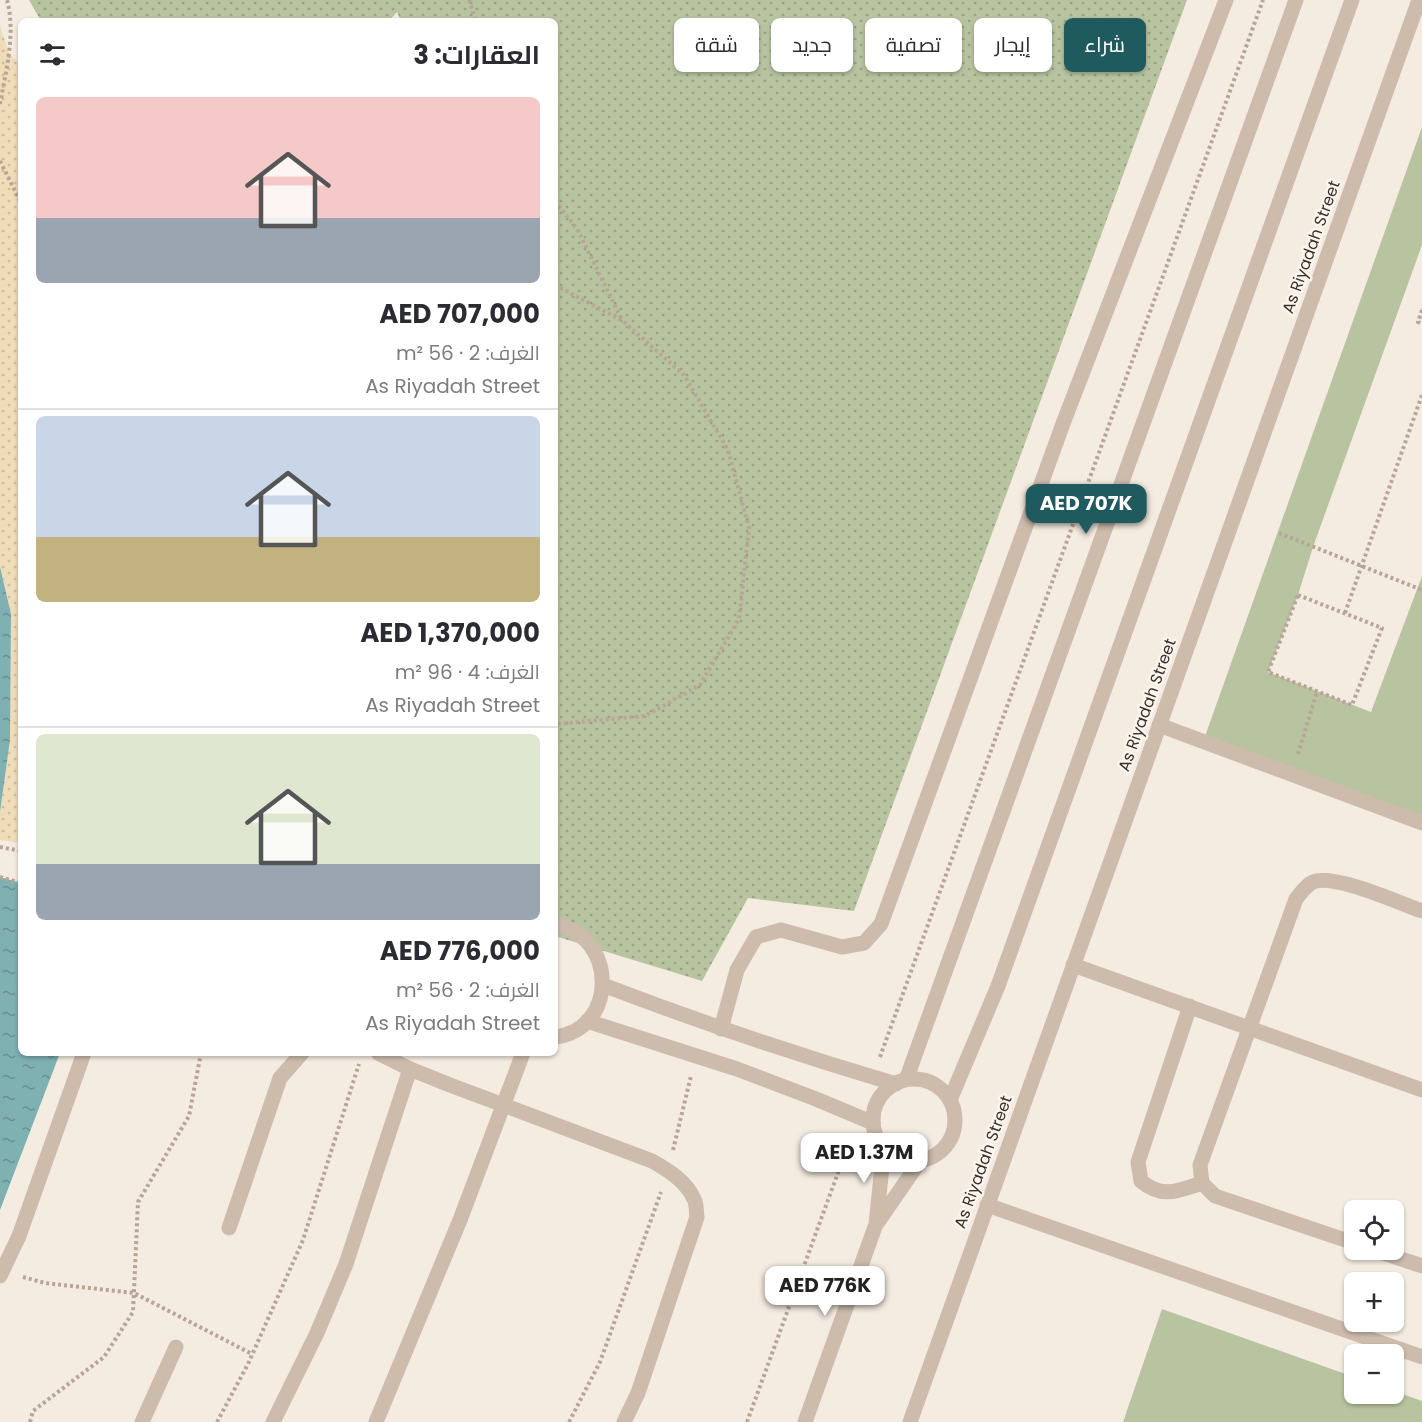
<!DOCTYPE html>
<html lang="ar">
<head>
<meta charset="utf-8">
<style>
  body { margin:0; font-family:Poppins,Cairo,sans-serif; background:#f2f2f3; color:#2b2b33; direction:rtl; height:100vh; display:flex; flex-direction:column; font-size:22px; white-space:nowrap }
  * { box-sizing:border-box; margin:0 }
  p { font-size:20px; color:#7c7c81 }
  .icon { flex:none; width:33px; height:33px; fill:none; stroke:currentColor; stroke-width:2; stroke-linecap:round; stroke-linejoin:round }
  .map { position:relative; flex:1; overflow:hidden; direction:ltr }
  .sheet { position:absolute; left:18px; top:18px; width:540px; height:1038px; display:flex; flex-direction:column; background:#fff; border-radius:9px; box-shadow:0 2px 4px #0004; direction:rtl }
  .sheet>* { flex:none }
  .hud { position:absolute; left:576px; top:18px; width:570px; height:54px; direction:rtl; display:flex; gap:12px }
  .buttons { position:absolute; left:1344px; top:1200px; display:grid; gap:12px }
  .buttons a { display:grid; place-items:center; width:60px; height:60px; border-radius:9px; background:#fff; box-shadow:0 2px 4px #0004; font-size:30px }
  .price { position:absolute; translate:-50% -51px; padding:0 14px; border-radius:12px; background:#fff; color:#222; font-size:20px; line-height:39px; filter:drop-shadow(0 2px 3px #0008) }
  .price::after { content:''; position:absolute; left:50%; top:36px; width:18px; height:14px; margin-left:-9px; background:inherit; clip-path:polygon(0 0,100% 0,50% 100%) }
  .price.on { background:#1f5a5e; color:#fff }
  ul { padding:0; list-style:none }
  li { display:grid; align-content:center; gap:12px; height:318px; padding:0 18px }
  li+li { border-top:2px solid #e1e1e2 }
  li span { display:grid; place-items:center; height:186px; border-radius:9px; color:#555 }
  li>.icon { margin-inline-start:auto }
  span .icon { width:108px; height:108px; fill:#fffc; stroke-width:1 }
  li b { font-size:26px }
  h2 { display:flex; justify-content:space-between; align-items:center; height:72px; padding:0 18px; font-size:26px }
  .chip { padding:0 21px; border-radius:9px; background:#fff; box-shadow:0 2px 4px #0004; font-size:21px; line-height:54px }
  .chip.on { background:#1f5a5e; color:#fff }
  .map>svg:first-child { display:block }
  .sand { fill:url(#sand-dots) }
  .park { fill:url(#park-dots) }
  .garden { fill:#b8c4a0 }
  .water { fill:url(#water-ripples) }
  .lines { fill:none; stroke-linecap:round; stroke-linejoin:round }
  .path { stroke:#b9a596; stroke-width:4; stroke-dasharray:3 3; stroke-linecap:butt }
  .service { stroke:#cdbbac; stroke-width:15 }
  .pedestrian { stroke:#cdbbac; stroke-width:15 }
  .minor { stroke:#cdbbac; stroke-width:15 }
  .labels { text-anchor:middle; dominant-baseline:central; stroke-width:5; stroke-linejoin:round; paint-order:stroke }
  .street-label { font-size:16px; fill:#3b302b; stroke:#fbf5ee }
</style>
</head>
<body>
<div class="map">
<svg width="1422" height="1422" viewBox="0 0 1422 1422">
  <defs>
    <pattern id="sand-dots" width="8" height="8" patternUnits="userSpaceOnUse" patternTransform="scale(1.5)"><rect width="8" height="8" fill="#efdcb8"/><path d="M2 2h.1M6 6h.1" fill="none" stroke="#cebd9e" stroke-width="1.8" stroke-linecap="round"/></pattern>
    <pattern id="park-dots" width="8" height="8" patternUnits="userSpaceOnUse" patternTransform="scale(1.5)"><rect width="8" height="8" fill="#b8c4a0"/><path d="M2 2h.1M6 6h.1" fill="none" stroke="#97a083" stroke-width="1.8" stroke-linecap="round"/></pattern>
    <pattern id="water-ripples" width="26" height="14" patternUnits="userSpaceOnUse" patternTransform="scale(1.5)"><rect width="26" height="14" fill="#7fb0b2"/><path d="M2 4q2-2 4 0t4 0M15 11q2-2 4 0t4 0" fill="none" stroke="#699091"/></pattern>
  </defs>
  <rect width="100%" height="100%" fill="#f4ebe1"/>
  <!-- sand -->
  <path class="sand" d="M0,25L9,54L21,64V843L0,840V812L10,740L11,614L0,567Z"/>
  <!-- park -->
  <path class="park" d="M29,0H1187L854,911L748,898L702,981L555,936V21H401L397,12L389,21H41Z"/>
  <!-- garden -->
  <path class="garden" d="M1422,127V245L1313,547L1298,595L1268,672L1371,712L1422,576V823L1203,742Z
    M1162,1309L1354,1377V1394H1394V1391L1422,1401V1422H1123Z"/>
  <!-- water -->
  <path class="water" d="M0,567L11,614L10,740L0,812Z
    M0,877L21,883V1053H60L0,1210Z"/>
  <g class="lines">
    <!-- path -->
    <path class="path" d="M469,0L476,21
      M0,104C6,71 16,33 7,0
      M0,161L21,203
      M555,201L577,229L622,320
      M555,234V246
      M555,285L623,321L684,375L728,450L749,528L739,619L700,685L645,716L555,724
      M1422,310L1418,322L1422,324
      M1279,533L1422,590
      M1298,595L1382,628L1352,705L1268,672Z
      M1345,613L1422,395
      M1298,754L1317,692
      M0,847L21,851
      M0,877L21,883
      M21,933V931
      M880,1057L1263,0
      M673,1150L691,1076
      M23,1277L45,1283L134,1293L252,1354
      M30,1422L33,1411L104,1357L133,1312L138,1202L189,1116L201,1053
      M217,1422L248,1364L303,1240L359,1064
      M569,1422L600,1362L661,1192
      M747,1422L851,1137"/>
    <!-- service -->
    <path class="service" d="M1159,725L1422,823
      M555,925C618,935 618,1030 555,1037
      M1073,965L1422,1090
      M603,985C700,1022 797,1055 896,1084
      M1190,1006L1138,1162L1141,1181C1162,1199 1178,1191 1202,1183
      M587,1021L737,1069L816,1099L873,1123
      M721,1029L737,970L756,937L781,930L842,947L864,943L881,924L1064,421L1226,0
      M378,1053L410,1069L450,1085L652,1161C668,1170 686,1181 694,1199C697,1204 696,1212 697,1217L638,1393L624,1422
      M987,1205L1422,1357
      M229,1228L280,1078L302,1053
      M1354,1243L1215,1196L1202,1183L1200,1165L1296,899C1301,893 1305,886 1313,882C1333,873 1399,903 1422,911
      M1374,1250L1422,1266
      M142,1422L176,1347
      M273,1422L317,1333L346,1264L410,1069
      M376,1422L460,1220L523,1053
      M910,1422L1419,0"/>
    <!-- pedestrian -->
    <path class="pedestrian" d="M0,1276L19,1236L84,1053"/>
    <!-- minor -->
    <path class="minor" d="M873 1120a41 41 0 1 1 82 0a41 41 0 1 1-82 0Z
      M906,1080L1296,0
      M950,1100L998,986L1352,0
      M878,1222L920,1161
      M805,1422L876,1224L884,1148"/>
  </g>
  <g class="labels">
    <!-- street labels -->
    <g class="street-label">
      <text transform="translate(1311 247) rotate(-70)">As Riyadah Street</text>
      <text transform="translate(1147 705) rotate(-70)">As Riyadah Street</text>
      <text transform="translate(983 1162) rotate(-70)">As Riyadah Street</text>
    </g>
  </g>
</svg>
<div class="buttons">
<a><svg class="icon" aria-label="locate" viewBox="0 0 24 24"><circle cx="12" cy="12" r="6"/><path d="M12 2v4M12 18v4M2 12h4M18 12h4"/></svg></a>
<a>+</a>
<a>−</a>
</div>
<b class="price on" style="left:1086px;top:535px">AED 707K</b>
<b class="price" style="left:864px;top:1184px">AED 1.37M</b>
<b class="price" style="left:825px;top:1317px">AED 776K</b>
<div class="hud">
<a class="chip on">شراء</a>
<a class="chip">إيجار</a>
<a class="chip">تصفية</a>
<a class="chip">جديد</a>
<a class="chip">شقة</a>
</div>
<section class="sheet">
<h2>العقارات: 3<svg class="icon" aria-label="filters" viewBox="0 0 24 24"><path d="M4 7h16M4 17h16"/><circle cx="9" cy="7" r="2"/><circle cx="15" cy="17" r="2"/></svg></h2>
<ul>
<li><span style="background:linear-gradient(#f6c9c9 65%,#9aa5b1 0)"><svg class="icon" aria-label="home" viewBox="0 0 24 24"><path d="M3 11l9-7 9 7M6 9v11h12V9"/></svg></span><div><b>AED 707,000</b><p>الغرف: 2 · 56 m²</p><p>As Riyadah Street</p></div></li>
<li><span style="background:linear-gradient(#c9d6e8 65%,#c2b280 0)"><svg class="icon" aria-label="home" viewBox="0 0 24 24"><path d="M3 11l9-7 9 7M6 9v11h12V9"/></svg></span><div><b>AED 1,370,000</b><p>الغرف: 4 · 96 m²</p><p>As Riyadah Street</p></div></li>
<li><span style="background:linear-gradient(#dfe7d0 70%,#9aa5b1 0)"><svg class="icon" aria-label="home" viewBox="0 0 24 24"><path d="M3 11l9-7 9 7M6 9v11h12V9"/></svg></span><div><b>AED 776,000</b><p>الغرف: 2 · 56 m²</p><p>As Riyadah Street</p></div></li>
</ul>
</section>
</div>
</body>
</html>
